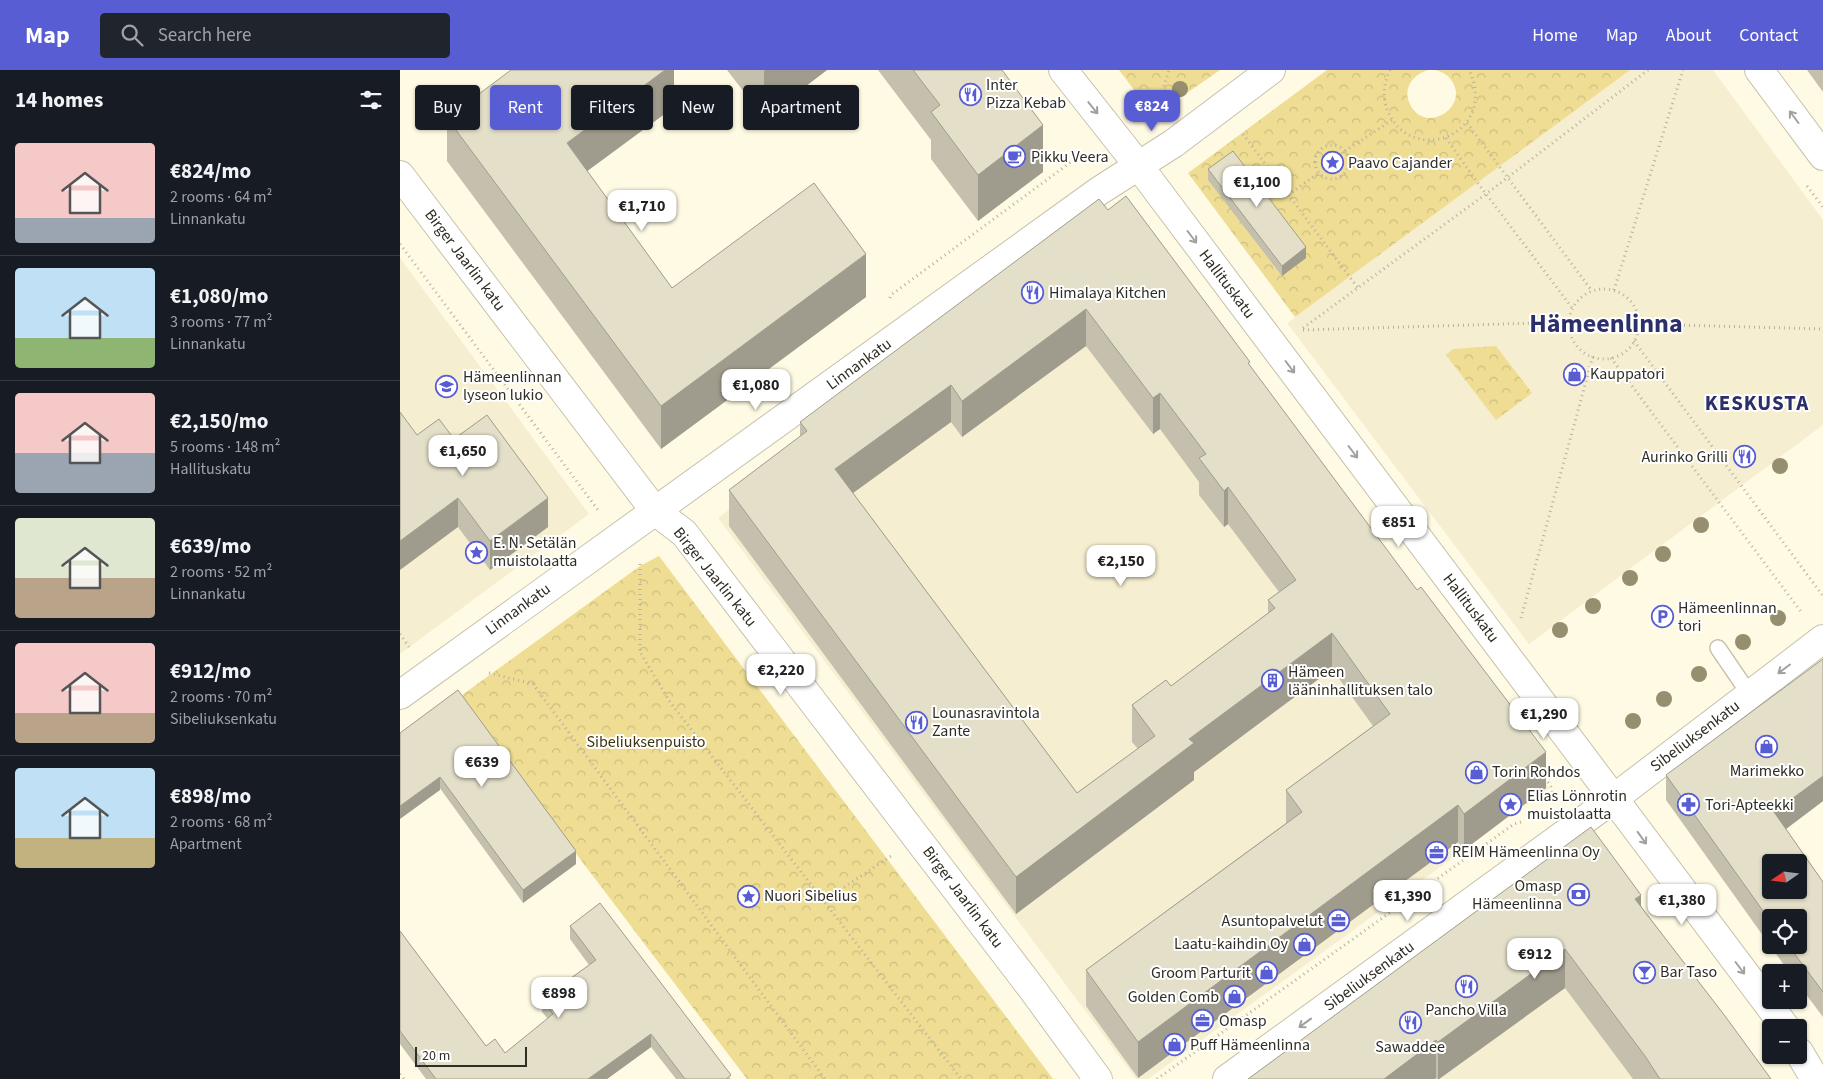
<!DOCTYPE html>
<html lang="en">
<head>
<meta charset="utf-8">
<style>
  body { margin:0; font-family:"Source Sans 3",sans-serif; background:#20242c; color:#f1f3f6; height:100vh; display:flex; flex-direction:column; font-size:19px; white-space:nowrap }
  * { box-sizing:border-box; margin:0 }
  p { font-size:16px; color:#9ea1a6 }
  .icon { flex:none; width:28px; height:28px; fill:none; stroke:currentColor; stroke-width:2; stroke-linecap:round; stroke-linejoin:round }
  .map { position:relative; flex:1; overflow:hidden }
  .sheet { display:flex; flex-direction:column; background:#171b24; width:400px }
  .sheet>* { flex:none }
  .hud { position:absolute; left:15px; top:15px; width:475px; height:45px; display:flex; gap:10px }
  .needle { width:32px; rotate:256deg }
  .buttons { position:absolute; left:1362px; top:784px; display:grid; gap:10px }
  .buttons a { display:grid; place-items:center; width:45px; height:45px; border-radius:5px; background:#171b24; box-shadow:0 1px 4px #0004; font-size:25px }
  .scale { position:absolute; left:15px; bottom:12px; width:112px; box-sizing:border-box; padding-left:5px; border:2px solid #2f2d24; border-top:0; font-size:14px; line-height:18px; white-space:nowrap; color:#2f2d24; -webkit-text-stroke:4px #fff; paint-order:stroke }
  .price { position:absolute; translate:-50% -42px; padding:0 11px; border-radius:10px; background:#fff; color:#222; font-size:16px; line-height:32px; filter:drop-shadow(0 1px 2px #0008) }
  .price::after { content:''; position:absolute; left:50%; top:30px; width:15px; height:11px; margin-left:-8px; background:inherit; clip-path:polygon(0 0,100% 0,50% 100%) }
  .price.selected { background:#585dd4; color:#fff }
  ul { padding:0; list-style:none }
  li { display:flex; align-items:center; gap:15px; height:125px; padding:0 15px }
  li+li { border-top:1px solid #363941 }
  li span { display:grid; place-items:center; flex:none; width:140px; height:100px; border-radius:5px; color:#555 }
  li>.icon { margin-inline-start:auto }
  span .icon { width:60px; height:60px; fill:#fffc; stroke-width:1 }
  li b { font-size:21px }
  h2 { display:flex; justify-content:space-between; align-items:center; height:60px; padding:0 15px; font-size:21px }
  .tag { padding:0 18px; border-radius:5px; background:#171b24; box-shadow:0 1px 4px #0004; font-size:18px; line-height:45px }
  .tag.selected { background:#585dd4; color:#fff }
  header { display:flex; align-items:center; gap:30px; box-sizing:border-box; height:70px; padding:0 25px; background:#585dd4; color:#fff }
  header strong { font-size:24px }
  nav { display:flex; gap:28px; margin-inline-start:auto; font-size:18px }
  .search { width:350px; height:45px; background:#20242c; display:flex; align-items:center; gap:12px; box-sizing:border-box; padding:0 18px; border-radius:5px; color:#9ea1a6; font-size:19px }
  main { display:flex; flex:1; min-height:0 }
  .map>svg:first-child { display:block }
  .built { fill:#f5eed0 }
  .park { fill:url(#park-crowns) }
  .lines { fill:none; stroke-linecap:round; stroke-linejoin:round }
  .service-casing { stroke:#c7c2ad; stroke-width:18 }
  .minor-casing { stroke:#c7c2ad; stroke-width:30 }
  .tertiary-casing { stroke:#c7c2ad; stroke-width:30 }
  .path { stroke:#b5b19f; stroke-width:3; stroke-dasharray:1 4; stroke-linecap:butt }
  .service { stroke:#fff; stroke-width:15 }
  .minor { stroke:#fff; stroke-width:28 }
  .tertiary { stroke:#fff; stroke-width:28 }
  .tree { fill:#958e6f }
  .wall { fill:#c4c0ad; fill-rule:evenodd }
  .shaded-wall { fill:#a09c8d }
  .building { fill:#e4dfc9; stroke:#a09c8d; fill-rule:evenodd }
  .oneway { stroke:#a1a09c }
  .labels { text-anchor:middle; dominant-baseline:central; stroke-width:4; stroke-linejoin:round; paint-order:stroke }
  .poi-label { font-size:16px; fill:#2f2d24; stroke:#fff; text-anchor:start }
  .street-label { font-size:16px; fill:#2f2d24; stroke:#fff }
  .park-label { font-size:16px; fill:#3e3510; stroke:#fff }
  .district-label { font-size:21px; font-weight:bold; letter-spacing:1px; fill:#2c306a; stroke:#fff }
  .town-label { font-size:26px; font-weight:bold; fill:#2c306a; stroke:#fff }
</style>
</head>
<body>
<header>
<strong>Map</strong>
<div class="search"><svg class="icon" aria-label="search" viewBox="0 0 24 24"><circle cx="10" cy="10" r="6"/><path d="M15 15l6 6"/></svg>Search here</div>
<nav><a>Home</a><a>Map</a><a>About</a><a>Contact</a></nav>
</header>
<main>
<section class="sheet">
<h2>14 homes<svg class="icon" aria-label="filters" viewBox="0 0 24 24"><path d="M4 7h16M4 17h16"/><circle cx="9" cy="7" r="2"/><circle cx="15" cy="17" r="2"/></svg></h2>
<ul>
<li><span style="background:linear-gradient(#f6c9c9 75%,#9aa5b1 0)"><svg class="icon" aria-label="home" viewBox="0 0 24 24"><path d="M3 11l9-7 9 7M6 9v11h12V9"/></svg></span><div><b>€824/mo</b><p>2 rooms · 64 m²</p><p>Linnankatu</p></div></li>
<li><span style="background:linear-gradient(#bfe0f5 70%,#8fb573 0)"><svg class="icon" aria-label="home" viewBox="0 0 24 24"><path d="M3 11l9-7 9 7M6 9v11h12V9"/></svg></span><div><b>€1,080/mo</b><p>3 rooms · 77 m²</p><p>Linnankatu</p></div></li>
<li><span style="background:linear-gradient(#f6c9c9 60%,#9aa5b1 0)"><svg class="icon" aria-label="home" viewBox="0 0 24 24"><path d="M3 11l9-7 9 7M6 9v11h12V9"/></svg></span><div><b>€2,150/mo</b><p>5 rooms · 148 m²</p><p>Hallituskatu</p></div></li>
<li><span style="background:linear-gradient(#dfe7d0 60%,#b9a48a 0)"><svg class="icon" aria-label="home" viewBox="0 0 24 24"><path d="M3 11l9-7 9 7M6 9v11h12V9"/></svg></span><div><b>€639/mo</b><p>2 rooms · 52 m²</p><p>Linnankatu</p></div></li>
<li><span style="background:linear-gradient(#f6c9c9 70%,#b9a48a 0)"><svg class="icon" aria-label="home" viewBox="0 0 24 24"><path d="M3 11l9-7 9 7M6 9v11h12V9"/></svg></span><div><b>€912/mo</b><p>2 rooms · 70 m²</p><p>Sibeliuksenkatu</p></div></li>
<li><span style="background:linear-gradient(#bfe0f5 70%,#c2b280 0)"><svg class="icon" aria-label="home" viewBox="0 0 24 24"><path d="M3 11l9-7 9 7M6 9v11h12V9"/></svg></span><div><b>€898/mo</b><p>2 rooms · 68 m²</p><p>Apartment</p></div></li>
</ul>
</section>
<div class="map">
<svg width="1423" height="1009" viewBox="0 0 1423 1009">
  <defs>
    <pattern id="park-crowns" width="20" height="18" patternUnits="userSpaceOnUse" patternTransform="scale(1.25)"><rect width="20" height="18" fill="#eedd93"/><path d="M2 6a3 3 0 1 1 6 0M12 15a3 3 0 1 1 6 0" fill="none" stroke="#ccbe7f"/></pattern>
  </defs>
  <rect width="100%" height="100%" fill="#fffae3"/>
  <!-- built -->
  <path class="built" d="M1230,0H1313L1423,150V355L1129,574L887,253Z
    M720,145L1149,718L748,1009H736L318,448Z
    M0,188L189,444L0,584Z
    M1192,794L1258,1009H899Z"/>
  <!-- park -->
  <path class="park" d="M719,0H820L754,46Z
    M927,0H1028C1014,4 1003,17 1009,32C1022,66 1070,39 1052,11C1047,4 1040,0 1032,0H1230L895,247L788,103Z
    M1096,276L1132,323L1096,350L1046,285L1053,279Z
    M259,486L653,1009H347L58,628L240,496Z"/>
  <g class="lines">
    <defs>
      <path id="service" d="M1318,578L1350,625"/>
      <path id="minor" d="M663,0L738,95L1386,958
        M1359,0L1423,86
        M0,105L255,441L284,463L633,920L698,1009
        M0,625L699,121L774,73L871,0
        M1399,982L1415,1009"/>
      <path id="tertiary" d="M827,1009L1213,729L1423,569"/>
    </defs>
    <!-- service casing -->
    <use href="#service" class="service-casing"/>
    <!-- minor casing -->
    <use href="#minor" class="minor-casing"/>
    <!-- tertiary casing -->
    <use href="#tertiary" class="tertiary-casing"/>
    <!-- path -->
    <path class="path" d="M990,0C983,14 982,30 989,44C1016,97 1099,62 1069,0
      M755,45L769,0
      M1067,53L1192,221
      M843,64L958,218
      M1046,68L1077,112L1173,239
      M915 92a17 17 0 1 1 34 0a17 17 0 1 1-34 0Z
      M945,81L992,50
      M1407,116L1423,137
      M888,125L919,103
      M0,174L198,440
      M1169 254a35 35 0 1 1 70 0a35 35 0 1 1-70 0Z
      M1214,220L1283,0
      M490,228L491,225L675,89
      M1239,254L1423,259
      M903,258L1086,124L1248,0
      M903,260L1170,252
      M1234,271L1423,526
      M1211,288L1402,543
      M240,494V582L270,632L561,1009
      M1121,548L1193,286
      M0,564L9,577
      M89,603L133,614L425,1009
      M1145,708L1151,717L1154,729
      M440,820L491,786
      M0,1004L4,1009
      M757,1009L1114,754L1121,752"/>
    <!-- service -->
    <use href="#service" class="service"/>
    <!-- minor -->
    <use href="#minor" class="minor"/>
    <!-- tertiary -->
    <use href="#tertiary" class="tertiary"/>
  </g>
  <!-- trees -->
  <g class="tree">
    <circle cx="780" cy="19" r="8"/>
    <circle cx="1380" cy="396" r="8"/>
    <circle cx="1301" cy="455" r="8"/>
    <circle cx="1263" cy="484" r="8"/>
    <circle cx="1230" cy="508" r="8"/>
    <circle cx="1193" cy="536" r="8"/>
    <circle cx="1378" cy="548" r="8"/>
    <circle cx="1160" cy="560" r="8"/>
    <circle cx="1343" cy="572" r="8"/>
    <circle cx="1299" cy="604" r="8"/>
    <circle cx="1264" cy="629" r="8"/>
    <circle cx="1233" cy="651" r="8"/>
  </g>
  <!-- wall -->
  <path class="wall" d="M274,0V37L187,101L272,218L466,227L261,379L47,91V48Z
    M327,0H427L364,48Z
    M478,0H602L643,102L578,151L531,89V70Z
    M1407,0H1423V22Z
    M808,99L906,188L882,206L808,110Z
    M708,140L850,296L1146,718L1064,780L1058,772L738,1008L686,936V900L886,753V720L973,656L932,599L794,702V710L616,844L329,456V420L400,367V352ZM686,276L753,364L760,359L799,412V425L824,457L828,454L879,522L868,530V543L771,616L732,635V672L738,679L677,723L453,423L551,352L562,367Z
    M17,365L54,369L148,457L90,500L58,457Z
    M0,663L176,794L123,833Z
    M1266,705L1423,731L1386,759L1423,812V947L1399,915V902H1389L1266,730ZM1371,848L1399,875H1371Z
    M1241,836L1371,1009H1233L1165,918L1039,1009H1037L1036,1008L1035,1009H848Z
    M170,856L331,1009H276L251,977L207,1009H26L0,974V861L86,976L105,983L148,949L142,942V929L189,895L170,869Z"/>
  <!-- shaded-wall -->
  <path class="shaded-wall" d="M265,0H274V37L167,116V73Z
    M365,0H427L364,48V1Z
    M643,55V102L578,151V105Z
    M906,177V188L882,206V196Z
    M466,184V227L261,379V336Z
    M686,239V276L562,367V331Z
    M551,315V352L435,436V399Z
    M760,323V359L753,364V328Z
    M828,417V454L824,457V421Z
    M58,428V457L0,500V471Z
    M148,428V457L90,500V471Z
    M932,563V599L794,702V710L616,844V807L789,669Z
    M1146,682V718L1064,780V744Z
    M1423,706V731L1374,768V742Z
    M40,707V720L0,749V736Z
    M1058,735V772L738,1008V972Z
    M176,781V794L123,833V820Z
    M1241,825V863L1235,829Z
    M1165,879V918L1039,1009H1038V972Z
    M251,964V977L207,1009H188Z
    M1036,970V1008L1035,1009H984Z"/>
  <!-- building -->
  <path class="building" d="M111,0H265L167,73L272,218L414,113L466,184L261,336L47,48Z
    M513,0H602L643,55L578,105L531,42L540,35Z
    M833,81L906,177L882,196L808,99Z
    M726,126L850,292L848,293L1017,520L1021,517L1146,682L1064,744L1058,735L738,972L686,900L902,742L886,720L990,644L932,563L789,669L794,673L616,807L329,420L407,361L400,352L699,129L708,140ZM686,239L753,328L760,323L806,384L799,388L824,421L828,417L896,510L868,530L875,538L771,616L766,610L732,635L755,666L677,723L435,399L551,315L562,331Z
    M0,342L17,365L39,349L54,369L87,345L148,428L90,471L58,428L0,471Z
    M1423,589V706L1374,742L1423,812V922L1388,875H1399V848H1371V852L1266,705ZM1371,792H1399V820H1371Z
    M58,620L176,781L123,820L40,707L0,736V663Z
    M1191,757L1241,825L1235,829L1325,946L1371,1009H1260L1245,986L1165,879L1038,972L1036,970L984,1009H848Z
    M200,833L331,1005L326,1009H285L251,964L188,1009H36L0,961V861L86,976L95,969L105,983L153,944L142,929L196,890L170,856Z"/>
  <!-- one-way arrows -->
  <defs><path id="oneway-shaft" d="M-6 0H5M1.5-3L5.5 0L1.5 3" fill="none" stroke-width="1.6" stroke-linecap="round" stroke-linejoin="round" transform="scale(1.25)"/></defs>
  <g class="oneway">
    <use href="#oneway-shaft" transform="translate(693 38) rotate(51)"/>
    <use href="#oneway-shaft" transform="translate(1394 47) rotate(-127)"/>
    <use href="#oneway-shaft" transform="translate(792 167) rotate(53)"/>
    <use href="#oneway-shaft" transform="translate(890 297) rotate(53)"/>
    <use href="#oneway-shaft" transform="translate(953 382) rotate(53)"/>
    <use href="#oneway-shaft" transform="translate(1384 599) rotate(143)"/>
    <use href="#oneway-shaft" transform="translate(1242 768) rotate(54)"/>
    <use href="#oneway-shaft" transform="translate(1340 898) rotate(53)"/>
    <use href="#oneway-shaft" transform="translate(905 953) rotate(144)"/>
  </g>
  <!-- icons -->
  <defs>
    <symbol id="restaurant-ring" viewBox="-11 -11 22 22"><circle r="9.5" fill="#fff" stroke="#585dd4" stroke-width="1.5"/><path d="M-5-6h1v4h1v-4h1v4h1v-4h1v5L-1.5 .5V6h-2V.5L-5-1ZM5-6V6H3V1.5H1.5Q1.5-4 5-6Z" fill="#585dd4"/></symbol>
    <symbol id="cafe-ring" viewBox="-11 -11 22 22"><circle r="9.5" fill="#fff" stroke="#585dd4" stroke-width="1.5"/><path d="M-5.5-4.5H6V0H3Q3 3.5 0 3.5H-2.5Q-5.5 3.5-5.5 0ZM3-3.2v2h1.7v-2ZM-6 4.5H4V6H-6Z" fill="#585dd4"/></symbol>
    <symbol id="sight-ring" viewBox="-11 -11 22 22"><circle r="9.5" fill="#fff" stroke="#585dd4" stroke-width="1.5"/><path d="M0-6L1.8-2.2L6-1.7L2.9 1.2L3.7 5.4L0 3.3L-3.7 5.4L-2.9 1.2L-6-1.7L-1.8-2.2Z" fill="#585dd4"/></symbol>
    <symbol id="shop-ring" viewBox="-11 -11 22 22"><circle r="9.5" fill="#fff" stroke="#585dd4" stroke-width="1.5"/><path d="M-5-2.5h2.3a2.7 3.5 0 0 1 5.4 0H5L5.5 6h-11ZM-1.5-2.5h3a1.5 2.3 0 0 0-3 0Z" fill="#585dd4"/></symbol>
    <symbol id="school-ring" viewBox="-11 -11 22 22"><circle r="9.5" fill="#fff" stroke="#585dd4" stroke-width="1.5"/><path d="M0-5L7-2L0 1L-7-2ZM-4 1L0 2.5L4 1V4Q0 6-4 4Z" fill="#585dd4"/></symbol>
    <symbol id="parking-ring" viewBox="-11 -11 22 22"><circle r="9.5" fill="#fff" stroke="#585dd4" stroke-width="1.5"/><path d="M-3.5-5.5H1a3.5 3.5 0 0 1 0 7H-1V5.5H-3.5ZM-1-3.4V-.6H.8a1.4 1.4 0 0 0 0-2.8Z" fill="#585dd4"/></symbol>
    <symbol id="building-ring" viewBox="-11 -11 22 22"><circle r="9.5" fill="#fff" stroke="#585dd4" stroke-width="1.5"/><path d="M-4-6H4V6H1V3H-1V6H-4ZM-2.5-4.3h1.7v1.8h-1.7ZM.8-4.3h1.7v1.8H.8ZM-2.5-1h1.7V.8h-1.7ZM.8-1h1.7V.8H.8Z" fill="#585dd4"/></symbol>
    <symbol id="pharmacy-ring" viewBox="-11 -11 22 22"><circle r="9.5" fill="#fff" stroke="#585dd4" stroke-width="1.5"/><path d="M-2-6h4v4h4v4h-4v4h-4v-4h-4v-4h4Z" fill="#585dd4"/></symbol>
    <symbol id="office-ring" viewBox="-11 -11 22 22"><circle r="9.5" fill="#fff" stroke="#585dd4" stroke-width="1.5"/><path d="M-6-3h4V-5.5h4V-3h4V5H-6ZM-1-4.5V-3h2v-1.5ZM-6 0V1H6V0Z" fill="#585dd4"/></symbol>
    <symbol id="bank-ring" viewBox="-11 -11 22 22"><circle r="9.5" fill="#fff" stroke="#585dd4" stroke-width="1.5"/><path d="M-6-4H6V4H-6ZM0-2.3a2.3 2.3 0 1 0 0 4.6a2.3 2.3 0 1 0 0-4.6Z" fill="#585dd4"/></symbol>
    <symbol id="bar-ring" viewBox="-11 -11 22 22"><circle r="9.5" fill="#fff" stroke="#585dd4" stroke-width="1.5"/><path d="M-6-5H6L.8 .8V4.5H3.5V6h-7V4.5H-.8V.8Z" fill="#585dd4"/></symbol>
  </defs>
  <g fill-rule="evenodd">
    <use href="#restaurant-ring" x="558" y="12" width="25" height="25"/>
    <use href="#cafe-ring" x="602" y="74" width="25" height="25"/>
    <use href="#sight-ring" x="920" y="80" width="25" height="25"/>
    <use href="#restaurant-ring" x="620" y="210" width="25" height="25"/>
    <use href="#shop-ring" x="1162" y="292" width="25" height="25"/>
    <use href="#school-ring" x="34" y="304" width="25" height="25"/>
    <use href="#restaurant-ring" x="1332" y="374" width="25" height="25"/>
    <use href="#sight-ring" x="64" y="470" width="25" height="25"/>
    <use href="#parking-ring" x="1250" y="534" width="25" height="25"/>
    <use href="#building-ring" x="860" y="598" width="25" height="25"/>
    <use href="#restaurant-ring" x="504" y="640" width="25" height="25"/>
    <use href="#shop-ring" x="1354" y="664" width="25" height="25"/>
    <use href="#shop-ring" x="1064" y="690" width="25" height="25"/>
    <use href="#sight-ring" x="1098" y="722" width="25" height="25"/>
    <use href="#pharmacy-ring" x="1276" y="722" width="25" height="25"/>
    <use href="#office-ring" x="1024" y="770" width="25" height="25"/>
    <use href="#bank-ring" x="1166" y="812" width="25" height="25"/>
    <use href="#sight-ring" x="336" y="814" width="25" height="25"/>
    <use href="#office-ring" x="926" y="838" width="25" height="25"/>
    <use href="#shop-ring" x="892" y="862" width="25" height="25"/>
    <use href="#bar-ring" x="1232" y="890" width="25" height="25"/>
    <use href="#shop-ring" x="854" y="890" width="25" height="25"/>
    <use href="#restaurant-ring" x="1054" y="904" width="25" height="25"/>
    <use href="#shop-ring" x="822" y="914" width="25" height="25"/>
    <use href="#office-ring" x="790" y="938" width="25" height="25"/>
    <use href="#restaurant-ring" x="998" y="940" width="25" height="25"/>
    <use href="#shop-ring" x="762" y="962" width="25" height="25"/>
  </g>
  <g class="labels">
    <!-- poi labels -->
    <g class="poi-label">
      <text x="586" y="15">Inter<tspan x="586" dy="18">Pizza Kebab</tspan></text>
      <text x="631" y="87">Pikku Veera</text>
      <text x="948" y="93">Paavo Cajander</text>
      <text x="649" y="223">Himalaya Kitchen</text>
      <text x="1190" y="304">Kauppatori</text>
      <text x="63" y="307">Hämeenlinnan<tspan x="63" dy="18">lyseon lukio</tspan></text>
      <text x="1328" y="387" text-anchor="end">Aurinko Grilli</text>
      <text x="93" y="473">E. N. Setälän<tspan x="93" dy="18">muistolaatta</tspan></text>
      <text x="1278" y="538">Hämeenlinnan<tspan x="1278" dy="18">tori</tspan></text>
      <text x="888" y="602">Hämeen<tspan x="888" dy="18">lääninhallituksen talo</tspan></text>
      <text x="532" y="643">Lounasravintola<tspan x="532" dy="18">Zante</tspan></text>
      <text x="1367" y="701" text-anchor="middle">Marimekko</text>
      <text x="1092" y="702">Torin Rohdos</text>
      <text x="1127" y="726">Elias Lönnrotin<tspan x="1127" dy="18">muistolaatta</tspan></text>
      <text x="1305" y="735">Tori-Apteekki</text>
      <text x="1052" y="782">REIM Hämeenlinna Oy</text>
      <text x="1162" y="816" text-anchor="end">Omasp<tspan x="1162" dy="18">Hämeenlinna</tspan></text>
      <text x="364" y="826">Nuori Sibelius</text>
      <text x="923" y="851" text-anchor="end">Asuntopalvelut</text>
      <text x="888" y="874" text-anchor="end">Laatu-kaihdin Oy</text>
      <text x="1260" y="902">Bar Taso</text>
      <text x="851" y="903" text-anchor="end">Groom Parturit</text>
      <text x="819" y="927" text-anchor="end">Golden Comb</text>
      <text x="1066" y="940" text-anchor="middle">Pancho Villa</text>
      <text x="819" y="951">Omasp</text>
      <text x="790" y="975">Puff Hämeenlinna</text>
      <text x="1010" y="977" text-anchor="middle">Sawaddee</text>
    </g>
    <!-- street labels -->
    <g class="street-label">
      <text transform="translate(65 190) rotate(53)">Birger Jaarlin katu</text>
      <text transform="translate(827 214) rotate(53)">Hallituskatu</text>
      <text transform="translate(459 294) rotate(-36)">Linnankatu</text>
      <text transform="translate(315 507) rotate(51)">Birger Jaarlin katu</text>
      <text transform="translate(1071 538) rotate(53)">Hallituskatu</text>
      <text transform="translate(118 539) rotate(-36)">Linnankatu</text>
      <text transform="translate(1295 666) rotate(-37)">Sibeliuksenkatu</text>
      <text transform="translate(563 827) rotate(53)">Birger Jaarlin katu</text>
      <text transform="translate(969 906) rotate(-36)">Sibeliuksenkatu</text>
    </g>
    <!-- park labels -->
    <g class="park-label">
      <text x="246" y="672">Sibeliuksenpuisto</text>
    </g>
    <!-- district labels -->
    <g class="district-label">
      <text x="1357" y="333">KESKUSTA</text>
    </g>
    <!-- town labels -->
    <g class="town-label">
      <text x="1206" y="253">Hämeenlinna</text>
    </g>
  </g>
</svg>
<div class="buttons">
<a><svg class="needle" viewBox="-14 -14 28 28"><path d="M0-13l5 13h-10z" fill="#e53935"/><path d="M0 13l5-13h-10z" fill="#9ea1a6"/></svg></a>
<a><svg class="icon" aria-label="locate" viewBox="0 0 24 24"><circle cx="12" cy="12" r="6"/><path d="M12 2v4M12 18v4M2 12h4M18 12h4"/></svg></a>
<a>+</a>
<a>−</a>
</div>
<div class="scale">20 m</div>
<b class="price selected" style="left:752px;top:62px">€824</b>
<b class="price" style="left:857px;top:138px">€1,100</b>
<b class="price" style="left:242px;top:162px">€1,710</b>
<b class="price" style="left:356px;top:341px">€1,080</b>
<b class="price" style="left:63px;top:407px">€1,650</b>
<b class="price" style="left:999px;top:478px">€851</b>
<b class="price" style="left:721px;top:517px">€2,150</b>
<b class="price" style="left:381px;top:626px">€2,220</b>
<b class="price" style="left:1144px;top:670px">€1,290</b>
<b class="price" style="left:82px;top:718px">€639</b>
<b class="price" style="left:1008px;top:852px">€1,390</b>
<b class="price" style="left:1282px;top:856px">€1,380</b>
<b class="price" style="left:1135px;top:910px">€912</b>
<b class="price" style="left:159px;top:949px">€898</b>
<div class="hud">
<a class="tag">Buy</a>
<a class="tag selected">Rent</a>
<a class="tag">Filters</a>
<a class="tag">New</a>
<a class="tag">Apartment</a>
</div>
</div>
</main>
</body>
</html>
